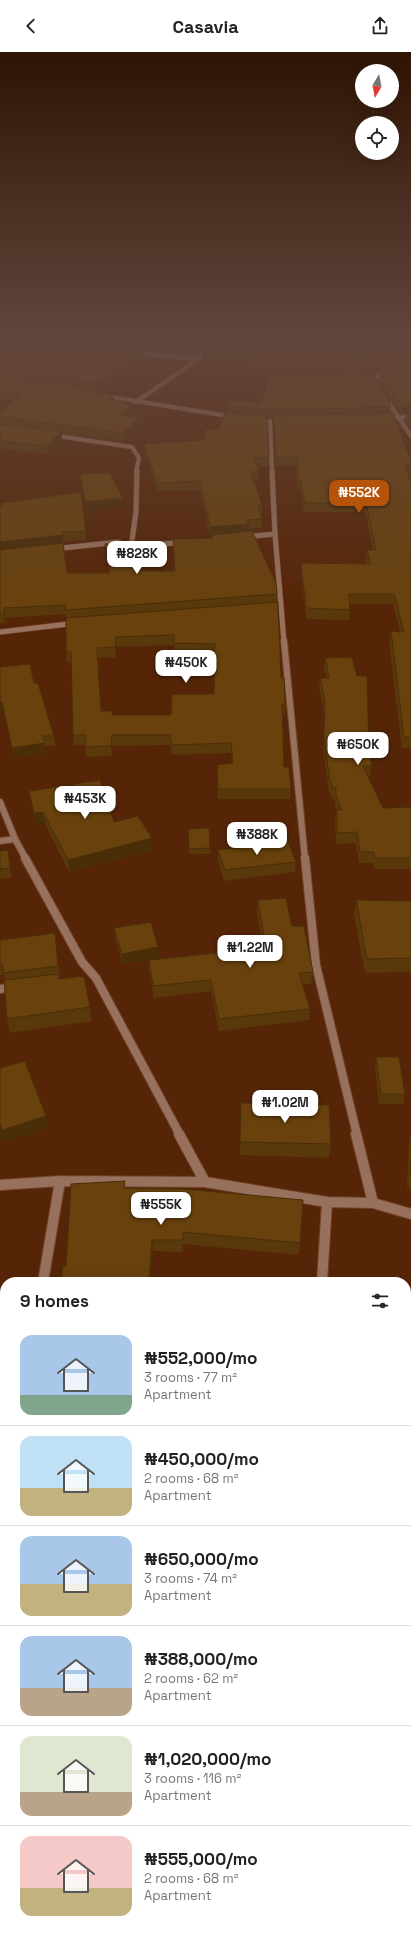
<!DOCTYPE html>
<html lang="en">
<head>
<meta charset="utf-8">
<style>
  body { margin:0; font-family:"Space Grotesk",sans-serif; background:#f2f2f2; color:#222; height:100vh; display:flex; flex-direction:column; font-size:15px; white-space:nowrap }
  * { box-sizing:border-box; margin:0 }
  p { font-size:13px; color:#767676 }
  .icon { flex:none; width:22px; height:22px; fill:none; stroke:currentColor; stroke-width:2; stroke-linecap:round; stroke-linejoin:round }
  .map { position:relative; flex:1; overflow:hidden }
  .drawer { position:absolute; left:0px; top:1225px; width:411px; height:656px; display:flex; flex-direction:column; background:#fff; border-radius:16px 16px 0 0; box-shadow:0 4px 16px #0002 }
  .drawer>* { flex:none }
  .needle { width:26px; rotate:190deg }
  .fabs { position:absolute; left:355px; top:12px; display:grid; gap:8px }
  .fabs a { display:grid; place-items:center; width:44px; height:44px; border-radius:50%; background:#fff; box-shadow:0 4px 16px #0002; font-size:20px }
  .price { position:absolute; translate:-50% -34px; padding:0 9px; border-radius:8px; background:#fff; color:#222; font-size:13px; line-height:26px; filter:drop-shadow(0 1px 2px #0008) }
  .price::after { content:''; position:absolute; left:50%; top:24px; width:12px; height:9px; margin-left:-6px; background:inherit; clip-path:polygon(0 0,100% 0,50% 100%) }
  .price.current { background:#b45309; color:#fff }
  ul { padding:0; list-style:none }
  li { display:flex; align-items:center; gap:12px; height:100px; padding:0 20px }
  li+li { border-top:1px solid #e0e0e0 }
  li span { display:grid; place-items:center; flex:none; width:112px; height:80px; border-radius:12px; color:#555 }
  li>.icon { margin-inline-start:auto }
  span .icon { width:48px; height:48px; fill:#fffc; stroke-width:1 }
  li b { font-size:17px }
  h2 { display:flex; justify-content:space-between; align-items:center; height:48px; padding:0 20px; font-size:17px }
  header { display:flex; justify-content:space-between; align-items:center; height:52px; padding:0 20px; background:#fff; font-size:18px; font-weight:800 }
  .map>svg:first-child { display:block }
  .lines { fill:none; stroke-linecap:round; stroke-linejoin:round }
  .minor-far5-casing { stroke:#714328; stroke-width:5 }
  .minor-far4-casing { stroke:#714328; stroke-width:6 }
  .minor-far3-casing { stroke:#714328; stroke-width:8 }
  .minor-far2-casing { stroke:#714328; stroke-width:10 }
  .minor-far1-casing { stroke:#714328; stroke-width:12 }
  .minor-casing { stroke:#714328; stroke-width:15 }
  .minor-far5 { stroke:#97715d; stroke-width:4 }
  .minor-far4 { stroke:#97715d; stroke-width:5 }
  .minor-far3 { stroke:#97715d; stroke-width:6 }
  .minor-far2 { stroke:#97715d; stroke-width:8 }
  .minor-far1 { stroke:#97715d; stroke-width:10 }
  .minor { stroke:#97715d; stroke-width:13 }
  .wall { fill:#59380b; fill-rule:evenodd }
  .shaded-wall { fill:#492e09 }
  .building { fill:#68410d; stroke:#492e09; fill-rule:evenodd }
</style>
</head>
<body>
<header><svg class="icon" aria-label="back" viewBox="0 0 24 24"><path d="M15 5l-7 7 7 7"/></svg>Casavia<svg class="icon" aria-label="share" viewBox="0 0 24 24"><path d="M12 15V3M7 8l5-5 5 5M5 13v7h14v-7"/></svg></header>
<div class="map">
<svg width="411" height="1881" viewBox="0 0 411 1881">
  <rect width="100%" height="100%" fill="#562507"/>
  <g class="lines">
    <defs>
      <path id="minor-far5" d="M340,290L371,286
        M133,301L198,307
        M364,326L411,321
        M104,344L234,365
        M385,345L411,384
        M136,350L198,307L213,286
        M386,367L411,364
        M270,369L272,420
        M51,383L132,395L139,406L136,420"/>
      <path id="minor-far4" d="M272,419L275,482L284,590
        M244,485L275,482
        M131,495L136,460L137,419
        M54,497L118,490L131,495L185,490
        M0,580L77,571"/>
      <path id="minor-far3" d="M284,589L305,807
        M0,750L15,787L26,807
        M0,789L15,787"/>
      <path id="minor-far2" d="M25,806L82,910L96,926L180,1083
        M305,806L316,913L357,1083
        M0,937L14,935"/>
      <path id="minor-far1" d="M179,1082L205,1130
        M356,1082L373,1151
        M0,1133L60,1129L205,1130L327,1150L373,1151L411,1162
        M43,1230L60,1129
        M322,1230L327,1150"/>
      <path id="minor" d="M0,1728L5,1726
        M406,1758H411"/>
    </defs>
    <!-- minor-far5 casing -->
    <use href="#minor-far5" class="minor-far5-casing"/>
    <!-- minor-far4 casing -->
    <use href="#minor-far4" class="minor-far4-casing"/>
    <!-- minor-far3 casing -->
    <use href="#minor-far3" class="minor-far3-casing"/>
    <!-- minor-far2 casing -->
    <use href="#minor-far2" class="minor-far2-casing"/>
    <!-- minor-far1 casing -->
    <use href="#minor-far1" class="minor-far1-casing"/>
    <!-- minor casing -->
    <use href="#minor" class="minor-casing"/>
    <!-- minor-far5 -->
    <use href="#minor-far5" class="minor-far5"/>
    <!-- minor-far4 -->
    <use href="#minor-far4" class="minor-far4"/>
    <!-- minor-far3 -->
    <use href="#minor-far3" class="minor-far3"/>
    <!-- minor-far2 -->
    <use href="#minor-far2" class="minor-far2"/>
    <!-- minor-far1 -->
    <use href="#minor-far1" class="minor-far1"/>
    <!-- minor -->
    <use href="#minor" class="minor"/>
  </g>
  <!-- wall -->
  <path class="wall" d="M0,286H209L196,303L143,299V306L99,339L91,338V340L113,343L114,348L129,352L133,360L129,364L139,365V373L124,389L62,381V388L48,402L0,397V362L13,348H0Z
    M348,286H411V378L405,368L406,361L401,362L379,328L380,321H374L348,293Z
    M203,298L366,314L365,322L390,349L389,352L391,355L390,361L411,409V421H408L411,432V696H402L389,589L391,579L400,580L393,552H350V558L349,568L306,567L301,521V511L367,512L366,507L367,498H373L365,460H304L300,437H297L296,413L275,414L274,365H267L269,406L268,414L257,415L259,419L258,428H254L262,453L261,462H260L262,467V476L249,477V480L277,542V550L281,626L285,652V662H283L284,715L291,737L290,747H218L217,713L232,711L231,701L172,703L171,693L112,694V704L86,705L85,693H74L73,683L71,610H67L66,600V562L5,566V571H0V454H1V451L86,479V488L63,489L67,521H109L106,501L105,492L141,519H174L212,486V484H210L200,438L157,439L145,400L144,392L204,388V378L219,377L228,360V353L261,351L272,317L207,309V306L203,305ZM174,593V601L215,602L214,642L171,663H113L101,659L98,606L116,605V595Z
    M80,422L123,455L86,459L81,431Z
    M325,606L369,697L372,714L370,725H368L383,756L411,755V817H374L373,811H359L356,791L336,792L335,769L337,758L335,755V747H332L329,739L323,698L324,660L319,636L320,626H326L324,616Z
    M0,615L34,631L54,684L55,694H45L46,701L14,706L4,660L0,661Z
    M29,739L72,741L114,770L152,786V799L69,820L45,772L36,773L31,751Z
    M188,777L210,796V802H189Z
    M218,798L296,810L295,820L224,829L218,808Z
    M0,799L10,807L12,826L0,827Z
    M258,848L292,874L313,920L311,932H303L310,957L309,968L219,979L211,939L154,946L149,919V908L263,896L257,860Z
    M356,848L411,849V920L365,921L354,863Z
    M114,876L159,906L123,912L115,886Z
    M0,888L56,891L60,927L90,955L92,969L10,981L7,967L5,928L4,923L0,924Z
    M376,1005L405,1042L403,1052H379L375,1015Z
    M241,1051L331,1092L329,1106L240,1103Z
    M411,1084V1136L407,1135L409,1093Z
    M125,1129V1136L300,1191L299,1203L183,1192V1200L153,1199L151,1230H61L66,1214Z
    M406,1328H411V1680L407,1681L406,1677Z"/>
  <!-- shaded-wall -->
  <path class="shaded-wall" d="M204,286H209L196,303V296Z
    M143,298V306L99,339L98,331Z
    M113,343L114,351L108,347Z
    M129,350V355L132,353L133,360L121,371V363L127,352Z
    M411,353V361L401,362L402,354Z
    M139,365V373L124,389V381Z
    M61,380L62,388L48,402L47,394Z
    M123,446V455L86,459L85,450Z
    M249,472V480L210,484V475Z
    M63,483V492L0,499V490Z
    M4,556L5,566V571L4,562Z
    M116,585V605L115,595Z
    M0,650H2L4,660L0,661Z
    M112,683V704L111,694Z
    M45,691L46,701L14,706L12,696Z
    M43,760L45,772L36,773L34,761Z
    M152,786V799L69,820L68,808Z
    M8,798L10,807L12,826L10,816Z
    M158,895L159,906L123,912L122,902Z
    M46,1064L49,1076L5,1090L2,1078Z
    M0,1074H1L4,1086L0,1087Z
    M152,1188L153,1199L151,1230H149Z
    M0,1252L5,1281V1286L0,1287Z
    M0,1540L5,1580V1588L0,1589Z
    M11,1876H16V1881H11Z"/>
  <!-- building -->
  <path class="building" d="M0,286H5L143,298L98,331L0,318Z
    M81,286H204L196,296Z
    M212,286H339L366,314L271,318L276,310L207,302L210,299L203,298Z
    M349,286H411V311L375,314Z
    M411,317V353L402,354L380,320Z
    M270,320L273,324L372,321L390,349L387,346L391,355L270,358L228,353L229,349L261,351Z
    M0,325L79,335L91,337L87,339L113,343L108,347L129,350L127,352L132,353L121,363L139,365L124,381L0,365V362L20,341L0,340Z
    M225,360L267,364L269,406H254L259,419L251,420L262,453L258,454L262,467L247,468L249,472L210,475L200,429L157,431L144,392L206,388L204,378L219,377Z
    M411,360V368L406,361Z
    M393,361L411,409V412H405L411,432V685H404L391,579L404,580L394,542H349L350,558L306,556L301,511L371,512L367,498H376L366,451H305L300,428H298L297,404L276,405L274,364Z
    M0,372L61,380L47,394L0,389Z
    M110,421L123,446L85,450L80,422Z
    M81,440L86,479L62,480L63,483L0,490V454H2L1,451Z
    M252,479L276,531L277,542L66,558V553L4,556V562H0V498L63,491L67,521H110L105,492L134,491L141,519H175L173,487L213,486L212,483Z
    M278,550L281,626H284L285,652H282L284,715H289L291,737H218L217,713L233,711L231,691L172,693L170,683H112L111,694L85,695L86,683H73L71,600H66V566ZM174,583V591L215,592L214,642H172L171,663H112V659H101L97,596L115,595L116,585Z
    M352,605L357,624H367L369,697L372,714H363L383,756L411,755V806H375L374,800H360L357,780L337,781V758H342L336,744V736H333L330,729L324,688L325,649L320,626H329L325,606Z
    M30,612L34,631H38L54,684H43L45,691L12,696L2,650H0V615Z
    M100,728L114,770L138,764L152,786L68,808L43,760L34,761L29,739L70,733L72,741H74V732Z
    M209,776L210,796L189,797L188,777Z
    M288,790L296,810L225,818L218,798Z
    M8,798L10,816L0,817V799Z
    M286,846L292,874H304L313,920L299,921L310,957L219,967L211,928L153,934L149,908L226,900V897L266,896L258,848Z
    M356,848L411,849V906L367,907Z
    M151,870L158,895L122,902L114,876Z
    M55,881L58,914L3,921V913H0V888Z
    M59,922V927L84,924L90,955L7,967L4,928Z
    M376,1005H399L405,1042H381Z
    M25,1009L46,1064L2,1078L1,1074H0V1016Z
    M241,1051L329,1053L331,1092L240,1090Z
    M411,1105V1123H410Z
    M125,1129L124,1136L184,1137L303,1148L300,1191L183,1180V1188H152L149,1230H61L63,1214H66L71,1132Z
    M0,1260L2,1275H0Z
    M406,1328H411V1675L406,1651Z
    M0,1565L2,1580L0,1581Z
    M5,1814V1876H11V1881H0V1815Z
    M134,1876H304V1881H134Z"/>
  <!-- sky -->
  <linearGradient id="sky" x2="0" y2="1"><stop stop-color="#2f1404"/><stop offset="0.52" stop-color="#62463c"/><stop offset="1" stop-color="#62463c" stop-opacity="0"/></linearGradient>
  <rect width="411" height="549" fill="url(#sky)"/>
</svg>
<div class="fabs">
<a><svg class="needle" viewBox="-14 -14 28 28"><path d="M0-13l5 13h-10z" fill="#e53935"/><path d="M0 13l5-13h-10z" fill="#767676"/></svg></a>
<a><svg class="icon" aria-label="locate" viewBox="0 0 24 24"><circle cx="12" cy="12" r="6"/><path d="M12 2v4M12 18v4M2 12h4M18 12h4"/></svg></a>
</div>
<b class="price current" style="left:359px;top:462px">₦552K</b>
<b class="price" style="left:137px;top:523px">₦828K</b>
<b class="price" style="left:186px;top:632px">₦450K</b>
<b class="price" style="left:358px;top:714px">₦650K</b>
<b class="price" style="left:85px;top:768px">₦453K</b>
<b class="price" style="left:257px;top:804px">₦388K</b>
<b class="price" style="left:250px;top:917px">₦1.22M</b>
<b class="price" style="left:285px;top:1072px">₦1.02M</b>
<b class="price" style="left:161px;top:1174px">₦555K</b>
<section class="drawer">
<h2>9 homes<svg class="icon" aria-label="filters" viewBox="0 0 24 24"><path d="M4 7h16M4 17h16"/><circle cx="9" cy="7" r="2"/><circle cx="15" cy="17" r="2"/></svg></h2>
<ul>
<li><span style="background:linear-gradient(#a9c7e8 75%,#7fa58c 0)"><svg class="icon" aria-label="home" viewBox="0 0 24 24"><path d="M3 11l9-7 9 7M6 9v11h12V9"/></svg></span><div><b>₦552,000/mo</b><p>3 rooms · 77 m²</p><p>Apartment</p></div></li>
<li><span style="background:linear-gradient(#bfe0f5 65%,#c2b280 0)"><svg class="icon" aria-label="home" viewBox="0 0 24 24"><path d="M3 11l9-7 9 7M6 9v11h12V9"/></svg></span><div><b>₦450,000/mo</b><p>2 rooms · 68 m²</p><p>Apartment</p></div></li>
<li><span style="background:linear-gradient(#a9c7e8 60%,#c2b280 0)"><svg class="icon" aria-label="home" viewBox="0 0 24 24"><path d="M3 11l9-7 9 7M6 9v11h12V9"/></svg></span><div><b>₦650,000/mo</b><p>3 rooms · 74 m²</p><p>Apartment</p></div></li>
<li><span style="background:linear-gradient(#a9c7e8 65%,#b9a48a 0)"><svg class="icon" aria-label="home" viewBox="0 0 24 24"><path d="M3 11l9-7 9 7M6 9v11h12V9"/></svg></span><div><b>₦388,000/mo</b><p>2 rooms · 62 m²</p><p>Apartment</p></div></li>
<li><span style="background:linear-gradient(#dfe7d0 70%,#b9a48a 0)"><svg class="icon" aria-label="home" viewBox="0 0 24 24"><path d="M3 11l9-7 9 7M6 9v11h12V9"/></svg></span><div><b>₦1,020,000/mo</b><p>3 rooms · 116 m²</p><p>Apartment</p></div></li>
<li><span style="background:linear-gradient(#f6c9c9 65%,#c2b280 0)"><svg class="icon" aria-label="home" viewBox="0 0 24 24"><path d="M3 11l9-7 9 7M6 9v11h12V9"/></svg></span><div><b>₦555,000/mo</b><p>2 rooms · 68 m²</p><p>Apartment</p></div></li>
</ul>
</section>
</div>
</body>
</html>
